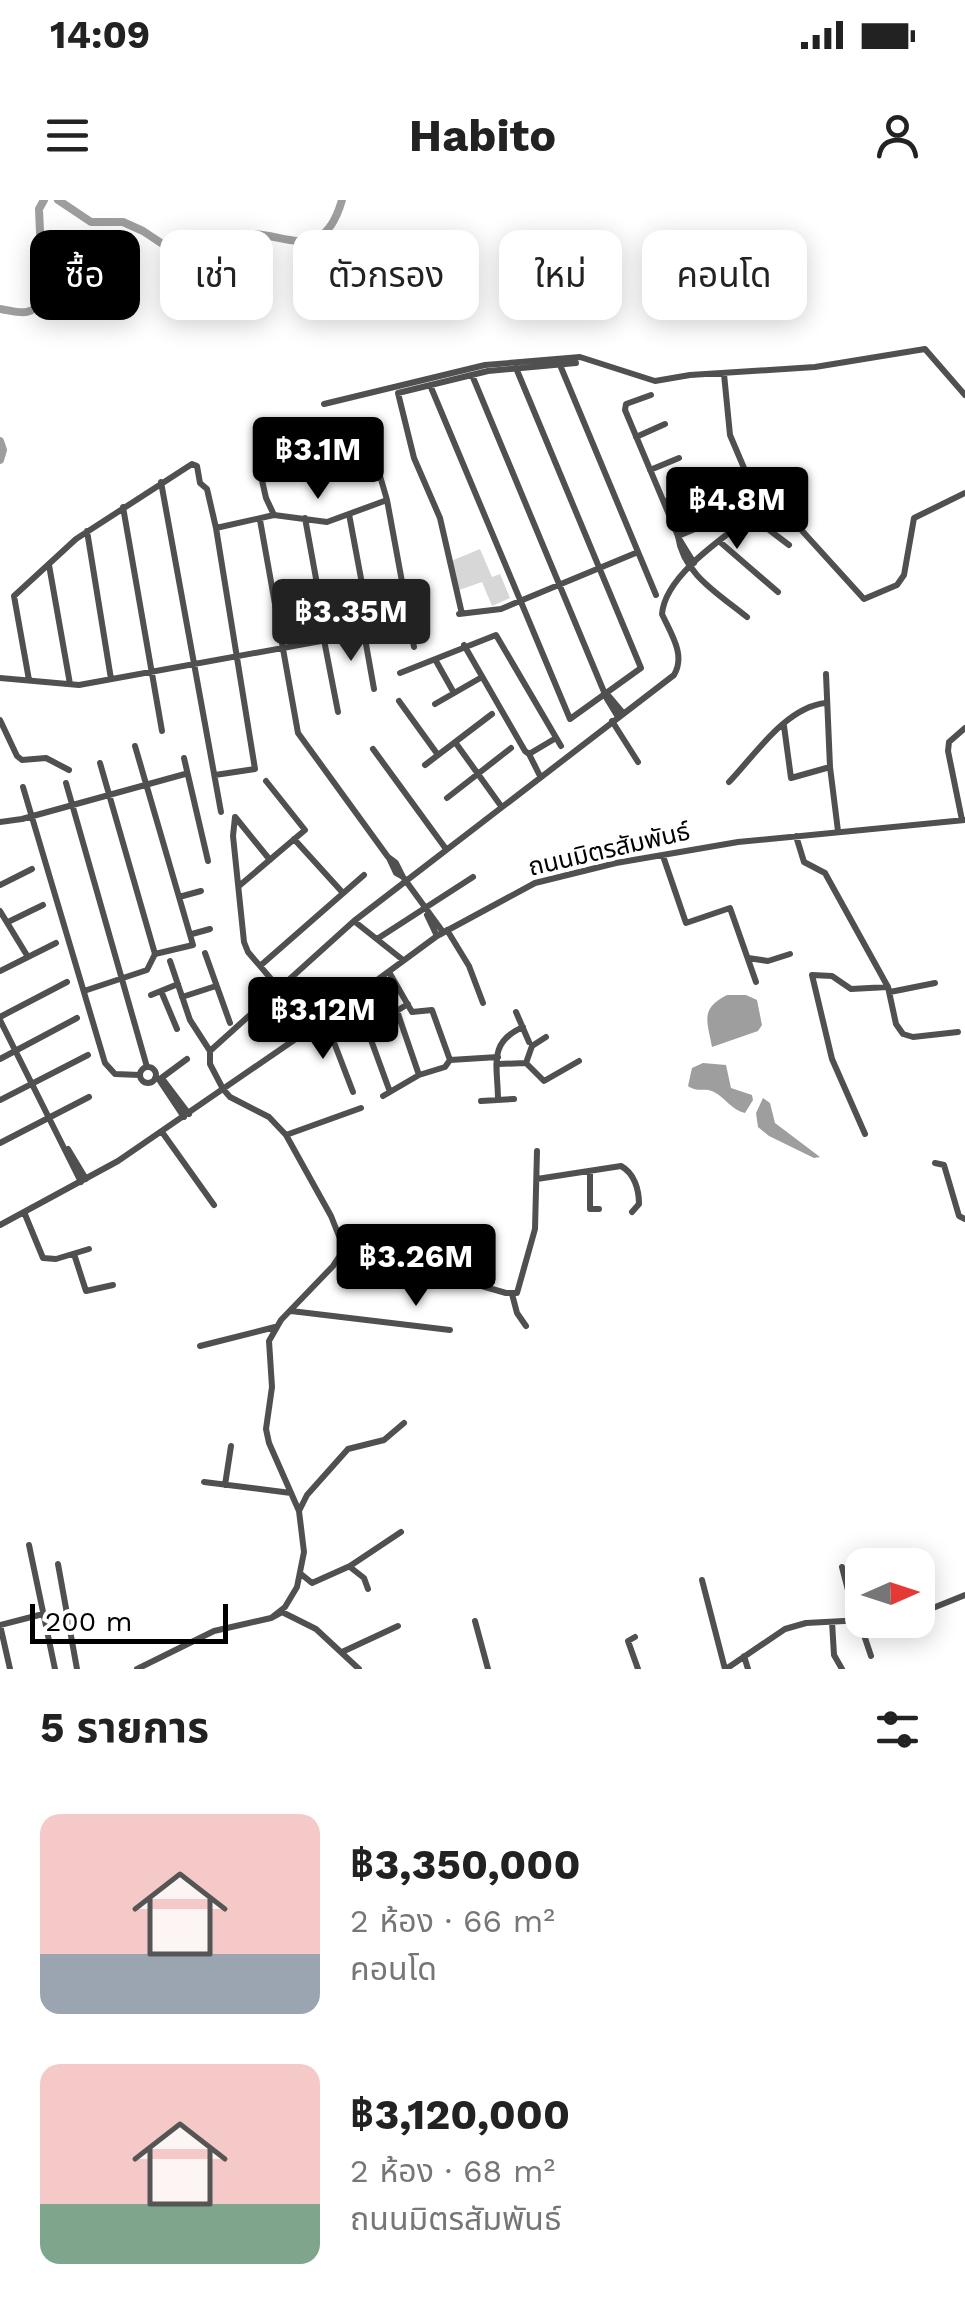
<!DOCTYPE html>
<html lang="th">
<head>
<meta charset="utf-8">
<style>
  body { margin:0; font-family:"Work Sans","Noto Sans Thai",sans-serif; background:#f2f2f2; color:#222; height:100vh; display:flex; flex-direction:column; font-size:38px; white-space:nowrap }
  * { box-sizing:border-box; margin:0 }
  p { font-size:32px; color:#767676 }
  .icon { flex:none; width:55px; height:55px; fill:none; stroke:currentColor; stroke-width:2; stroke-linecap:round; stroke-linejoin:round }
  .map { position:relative; height:1469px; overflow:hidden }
  .sheet { display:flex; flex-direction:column; background:#fff; flex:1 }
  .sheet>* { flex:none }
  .guide { position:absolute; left:30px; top:30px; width:905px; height:90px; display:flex; gap:20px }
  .needle { width:65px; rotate:87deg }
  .buttons { position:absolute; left:845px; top:1348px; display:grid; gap:20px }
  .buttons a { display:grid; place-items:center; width:90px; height:90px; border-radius:20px; background:#fff; box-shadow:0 5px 25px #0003; font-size:50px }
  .scale { position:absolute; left:30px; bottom:25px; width:198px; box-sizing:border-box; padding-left:10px; border:5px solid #000; border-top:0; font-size:28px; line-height:35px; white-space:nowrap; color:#000; -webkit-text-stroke:8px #fff; paint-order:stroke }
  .price { position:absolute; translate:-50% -85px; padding:0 22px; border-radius:10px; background:#000; color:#fff; font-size:32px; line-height:65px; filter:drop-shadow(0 2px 5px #0008) }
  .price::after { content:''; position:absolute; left:50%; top:60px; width:30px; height:22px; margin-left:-15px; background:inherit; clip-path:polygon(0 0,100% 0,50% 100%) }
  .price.current { background:#222; color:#fff }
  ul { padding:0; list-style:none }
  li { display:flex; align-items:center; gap:30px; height:250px; padding:0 40px }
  li span { display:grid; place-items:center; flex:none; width:280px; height:200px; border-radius:20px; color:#555 }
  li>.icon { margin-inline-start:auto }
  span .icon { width:120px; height:120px; fill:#fffc; stroke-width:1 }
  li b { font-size:42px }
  h2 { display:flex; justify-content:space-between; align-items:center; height:120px; padding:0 40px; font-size:42px }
  .tag { padding:0 35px; border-radius:20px; background:#fff; box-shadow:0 5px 25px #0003; font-size:35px; line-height:90px }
  .tag.current { background:#000; color:#fff }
  .status { display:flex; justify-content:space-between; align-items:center; height:70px; padding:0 50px; background:#fff; direction:ltr }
  .status svg { height:28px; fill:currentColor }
  header { display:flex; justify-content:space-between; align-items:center; height:130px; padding:0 40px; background:#fff; font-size:45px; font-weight:700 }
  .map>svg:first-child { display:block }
  .green { fill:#d7d7d7 }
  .water { fill:#9e9e9e }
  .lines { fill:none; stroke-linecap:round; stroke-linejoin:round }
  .canal { stroke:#9e9e9e; stroke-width:8 }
  .minor { stroke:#505050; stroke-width:6 }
  .labels { text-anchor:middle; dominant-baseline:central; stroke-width:8; stroke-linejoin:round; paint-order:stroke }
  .street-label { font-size:25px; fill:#000; stroke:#fff }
</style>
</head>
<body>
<div class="status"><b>14:09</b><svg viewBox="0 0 49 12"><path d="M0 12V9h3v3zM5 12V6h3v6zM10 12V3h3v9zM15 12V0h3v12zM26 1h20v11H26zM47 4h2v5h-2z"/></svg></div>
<header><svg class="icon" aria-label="menu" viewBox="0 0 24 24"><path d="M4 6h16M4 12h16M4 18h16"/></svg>Habito<svg class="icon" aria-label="person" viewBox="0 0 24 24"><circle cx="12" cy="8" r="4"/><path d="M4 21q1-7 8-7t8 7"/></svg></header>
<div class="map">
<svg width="965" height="1469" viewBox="0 0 965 1469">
  <rect width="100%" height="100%" fill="#fff"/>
  <!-- green -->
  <path class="green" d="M480,349L492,377L500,374L510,398L492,406L482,382L459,390L451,361Z"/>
  <!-- water -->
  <path class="water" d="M727,795H746L757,800L762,825L758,831L712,847C707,820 700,809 727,795Z
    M703,863L726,865L731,888L752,895L753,900L745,913C731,910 726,898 714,892C704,887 698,893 688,886L692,868Z
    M763,898L770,903L775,923L820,957L814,958L769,936L758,927L756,913Z"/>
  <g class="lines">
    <!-- canal -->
    <path class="canal" d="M58,0L91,22H123L143,31L173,51L190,56C204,50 219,39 233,36C279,24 321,73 342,0
      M0,109C20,112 29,118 43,100L39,9L44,0
      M0,241L3,250L0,260"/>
    <!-- minor -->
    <path class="minor" d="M560,165L656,395
      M724,174L730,235L761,308
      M472,175L607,499L618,517
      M430,185L570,519L641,468L516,168
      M651,195L626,204L625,210L678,336C683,374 719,394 747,417
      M324,204L485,165L580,157L655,181L690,175L815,167L925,149L965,195
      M636,237L665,224
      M369,238L387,300L414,447
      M650,270L679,258
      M261,276L266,298L274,315
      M161,282L221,612
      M775,301L864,399L897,385L904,375L914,318L965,293
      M664,302L693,290
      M123,307L162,531
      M349,314L371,432
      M752,317L789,345
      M305,318L327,439
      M260,320L298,533L388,657L396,663L403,677
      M216,328L274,315L327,322L387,300
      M87,331L111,479
      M678,336L707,324
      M678,337L694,363
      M720,342L778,392
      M49,365L70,484
      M459,414L501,409L638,352
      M462,414L440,318L414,258L398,193L488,171L576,163
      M364,433L374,489
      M324,440L338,512
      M464,445L525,551L529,554L556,538
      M436,461L454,493
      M400,473L496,435L561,546
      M826,474L830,567L838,631
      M0,478L79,485L409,425
      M29,480L14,396L76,339L192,264L197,266L200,283L207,289L216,328L255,569L215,575
      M607,494L623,513
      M399,501L438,555
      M435,504L482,477
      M0,520L17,556L22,560L46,558L69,570
      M612,521L638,562
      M784,526L791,578L830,567
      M455,542L501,606
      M135,546L193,745L155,754
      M373,549L446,649
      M529,554L540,576
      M184,558L208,661
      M425,565L492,514
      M729,582C755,555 785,508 825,503
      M66,583L147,867
      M23,587L105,863L115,874L140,875
      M447,598L511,548
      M235,617L233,636L244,742L248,752L278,787
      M236,618L270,660
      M962,620L948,551L949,542L965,528
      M0,622L22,619L185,574
      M796,636L804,662L825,673L888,787L896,824L903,834L913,837L958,832
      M294,639L343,693
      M663,656L686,723L730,708L756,782
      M389,658L396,673L403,677L443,732
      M0,685L32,669
      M239,686L305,630L266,581
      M179,697L201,691
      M0,711L28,757
      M427,715L437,736
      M354,721L403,760
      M8,722L43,705
      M447,730L469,766L483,803
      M192,734L210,729
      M377,739L473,677
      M205,753L230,823
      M748,758L768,761L790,754
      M170,761L190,820L210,851V864L223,889L230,897L269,917L286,935L331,1016L341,1041V1054L333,1066L281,1120L269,1141L272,1187L266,1229L269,1243L299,1311L304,1352L297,1387L285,1407L271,1418
      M260,766L364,675
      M0,771L56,743
      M389,772L412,812L432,810L450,860
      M84,791L147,770L155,754L100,563
      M161,791L177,829
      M890,792L935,783
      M151,795L178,784
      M182,797L216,786
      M397,811L419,875
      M516,812L529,842
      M0,817L67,782
      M325,819L353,892
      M0,820L81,982
      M210,851L354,721L674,475C686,455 671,434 662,414C666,364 760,317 793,282
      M0,859L77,818
      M526,863L532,846L546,837
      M498,864L526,863L544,881L579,861
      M140 875a8 8 0 1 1 16 0a8 8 0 1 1-16 0Z
      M155,878L164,881L189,914
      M160,879L187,859
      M160,881L184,917
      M390,892L367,829L408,804
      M383,896L419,875L445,867L450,860L498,857
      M0,900L88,855
      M498,900C498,866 487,843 523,827
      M481,901L514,899
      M162,932L214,1005
      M865,934L832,859L812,775L832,776L851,789L888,787
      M286,935L361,908
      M0,943L89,897
      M68,949L86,979
      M935,963L944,965L959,1016L965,1019
      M590,971V1009H599
      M537,979L621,966C634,973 639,989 639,1004L632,1012
      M24,1012L43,1058L56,1059L89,1049
      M0,1025L118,961L316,825L437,736L535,683L616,663L738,642L965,620
      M74,1054L86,1091L113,1085
      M341,1054C355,1053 388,1045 397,1059C403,1067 401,1074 407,1082L464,1081L506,1093H517L535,1029L537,951
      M512,1094L517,1113L526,1126
      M291,1111L450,1130
      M200,1146L275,1127
      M204,1282L291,1293
      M225,1285L231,1246
      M299,1311L307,1295L348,1249L384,1240L404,1223
      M29,1345L55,1469
      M58,1364L77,1469
      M350,1367L364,1378L368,1389
      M842,1367L856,1421
      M301,1374L312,1383L350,1366L401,1332
      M702,1380L725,1469
      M918,1414L965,1395
      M859,1420L871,1456
      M475,1421L488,1469
      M832,1422L834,1455L842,1469
      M0,1425L10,1469
      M0,1425L43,1414
      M635,1437L628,1441L638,1469
      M342,1452L398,1426
      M744,1456L748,1469
      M137,1469L214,1431L271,1418L282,1412L316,1429L359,1469
      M726,1469L785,1429L806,1423L863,1420"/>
  </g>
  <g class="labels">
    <!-- street labels -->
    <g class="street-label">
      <text transform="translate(609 649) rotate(-13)">ถนนมิตรสัมพันธ์</text>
    </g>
  </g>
</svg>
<div class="buttons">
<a><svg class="needle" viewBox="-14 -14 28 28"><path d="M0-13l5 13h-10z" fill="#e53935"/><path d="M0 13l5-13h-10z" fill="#767676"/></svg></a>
</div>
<div class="scale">200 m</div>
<b class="price" style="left:318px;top:302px">฿3.1M</b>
<b class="price" style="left:737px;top:352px">฿4.8M</b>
<b class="price current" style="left:351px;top:464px">฿3.35M</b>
<b class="price" style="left:323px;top:862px">฿3.12M</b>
<b class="price" style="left:416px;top:1109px">฿3.26M</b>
<div class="guide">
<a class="tag current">ซื้อ</a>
<a class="tag">เช่า</a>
<a class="tag">ตัวกรอง</a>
<a class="tag">ใหม่</a>
<a class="tag">คอนโด</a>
</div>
</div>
<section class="sheet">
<h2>5 รายการ<svg class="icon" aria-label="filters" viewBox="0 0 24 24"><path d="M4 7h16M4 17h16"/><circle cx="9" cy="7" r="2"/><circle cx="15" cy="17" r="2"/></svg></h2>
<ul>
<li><span style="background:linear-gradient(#f6c9c9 70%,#9aa5b1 0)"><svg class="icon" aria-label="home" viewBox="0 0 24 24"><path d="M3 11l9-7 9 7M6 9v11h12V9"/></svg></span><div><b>฿3,350,000</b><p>2 ห้อง · 66 m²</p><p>คอนโด</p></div></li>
<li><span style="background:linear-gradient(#f6c9c9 70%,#7fa58c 0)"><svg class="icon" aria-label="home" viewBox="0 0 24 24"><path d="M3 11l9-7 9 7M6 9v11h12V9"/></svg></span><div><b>฿3,120,000</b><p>2 ห้อง · 68 m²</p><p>ถนนมิตรสัมพันธ์</p></div></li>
</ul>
</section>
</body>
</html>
